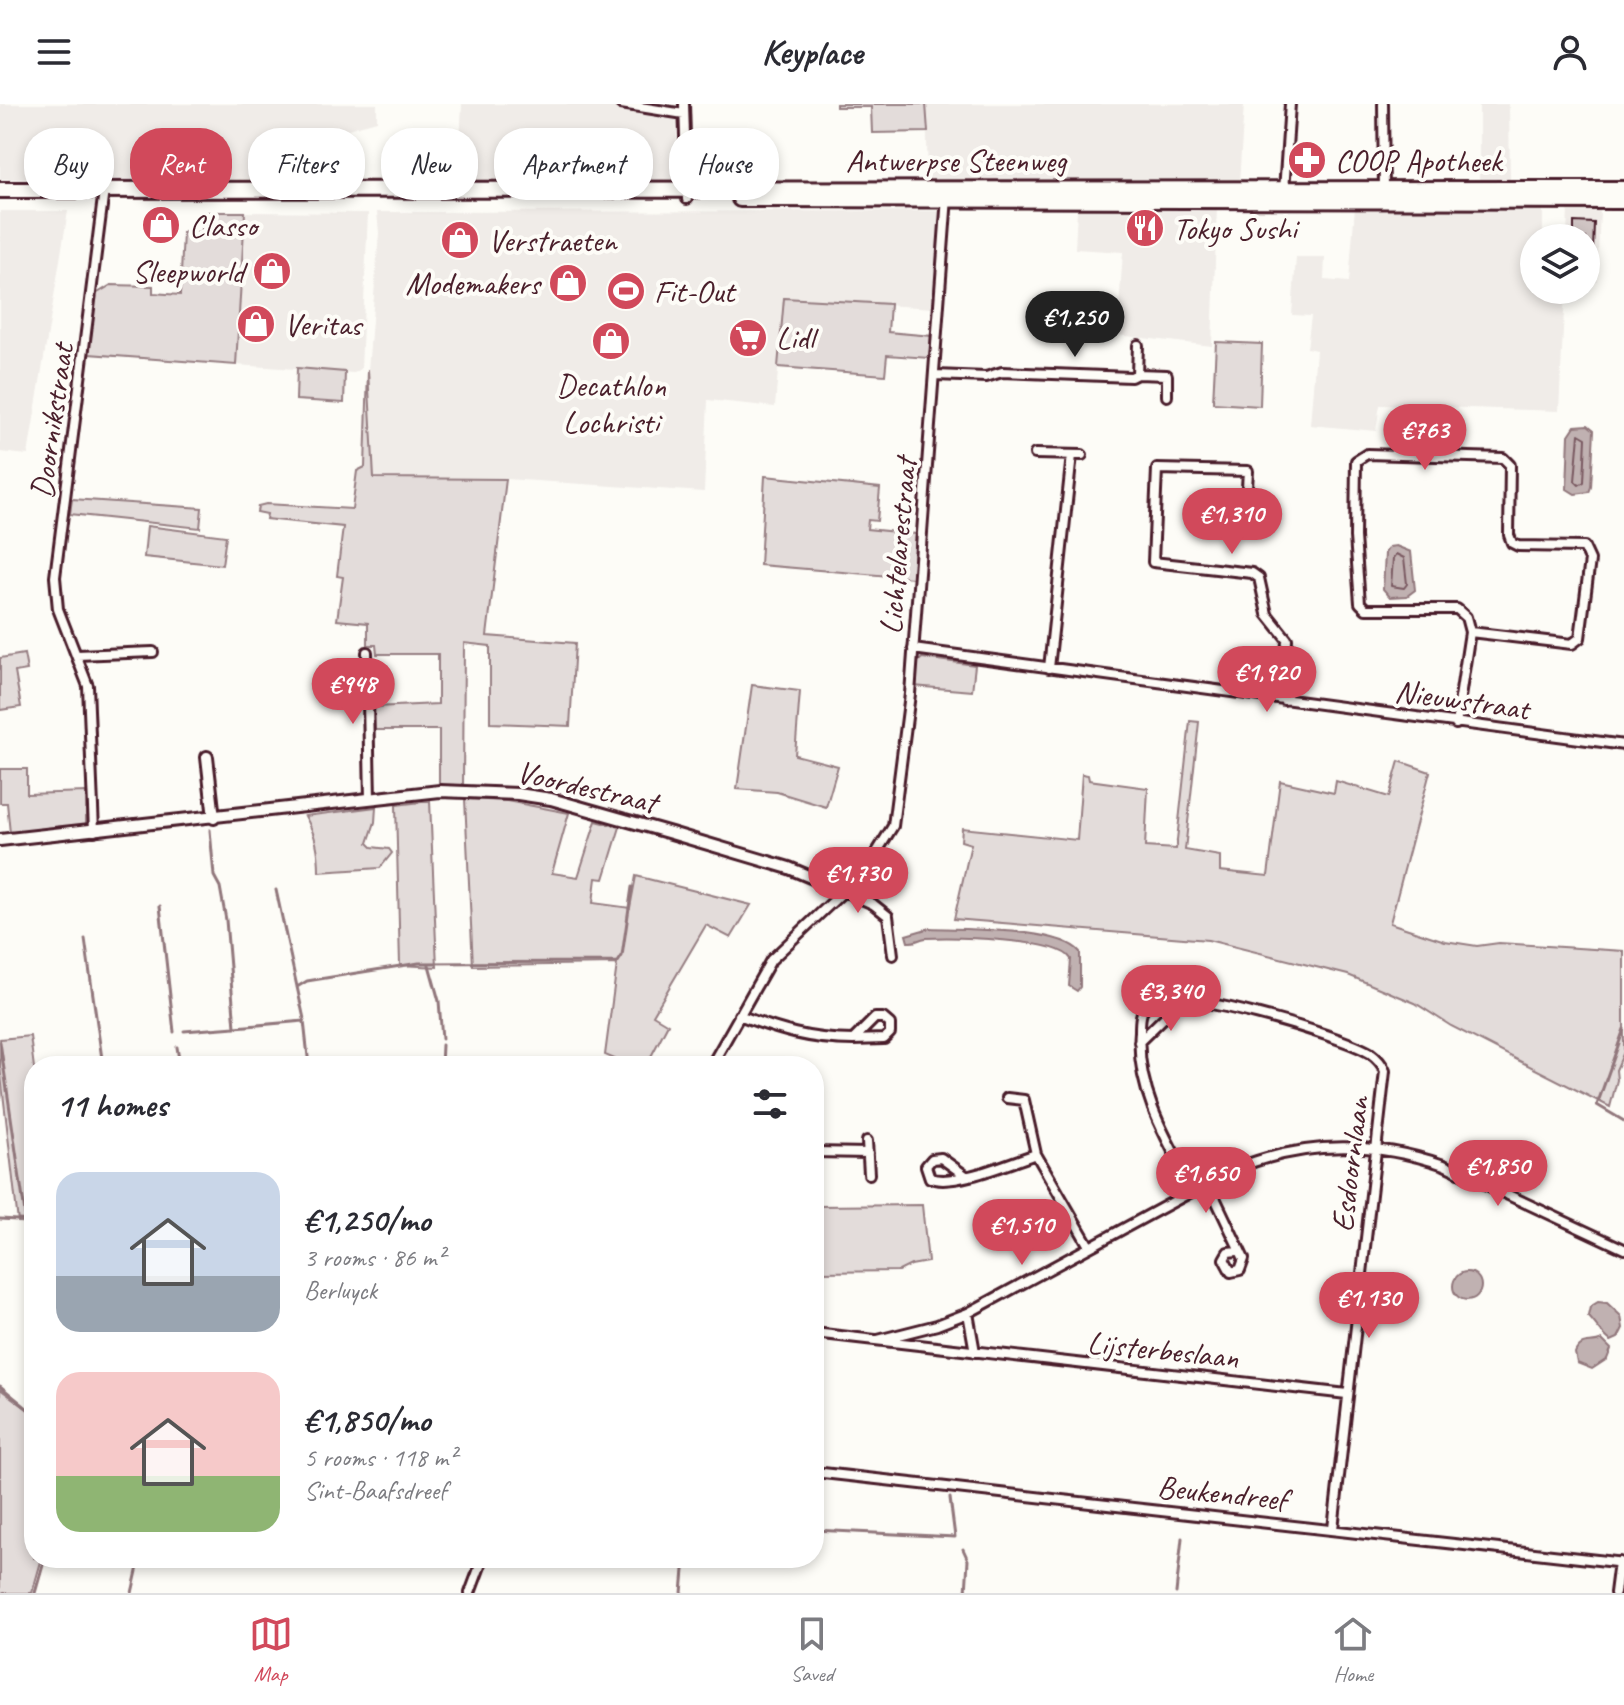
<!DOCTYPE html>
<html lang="en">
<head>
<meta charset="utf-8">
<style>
  body { margin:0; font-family:Caveat,sans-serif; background:#f2f2f3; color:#2b2b33; height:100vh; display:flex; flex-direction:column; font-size:30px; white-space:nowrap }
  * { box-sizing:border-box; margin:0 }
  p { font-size:26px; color:#7c7c81 }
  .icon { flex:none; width:44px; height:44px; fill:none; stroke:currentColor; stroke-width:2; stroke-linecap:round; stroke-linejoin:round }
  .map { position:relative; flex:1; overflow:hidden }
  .details { position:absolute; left:24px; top:952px; width:800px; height:512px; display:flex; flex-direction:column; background:#fff; border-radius:32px; box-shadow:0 4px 12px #0003 }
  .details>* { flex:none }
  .banner { position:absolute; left:24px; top:24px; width:800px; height:72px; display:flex; gap:16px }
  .buttons { position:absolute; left:1520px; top:120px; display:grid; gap:16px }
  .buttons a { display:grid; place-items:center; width:80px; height:80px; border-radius:50%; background:#fff; box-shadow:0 4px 12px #0003; font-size:40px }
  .price { position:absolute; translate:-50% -68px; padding:0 18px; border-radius:28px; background:#d1495b; color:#fff; font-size:26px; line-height:52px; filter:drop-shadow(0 2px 4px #0008) }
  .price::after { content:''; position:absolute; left:50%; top:48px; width:24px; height:18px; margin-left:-12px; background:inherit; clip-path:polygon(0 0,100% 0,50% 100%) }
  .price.on { background:#222; color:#fff }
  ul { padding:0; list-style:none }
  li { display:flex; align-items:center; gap:24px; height:200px; padding:0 32px }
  li span { display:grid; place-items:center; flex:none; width:224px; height:160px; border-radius:24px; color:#555 }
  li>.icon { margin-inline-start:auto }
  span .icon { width:96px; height:96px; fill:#fffc; stroke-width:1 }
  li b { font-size:34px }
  h2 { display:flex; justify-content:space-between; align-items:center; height:96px; padding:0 32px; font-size:34px }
  .tag { padding:0 28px; border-radius:32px; background:#fff; box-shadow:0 4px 12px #0003; font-size:28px; line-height:72px }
  .tag.on { background:#d1495b; color:#fff }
  header { display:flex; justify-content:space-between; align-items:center; height:104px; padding:0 32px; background:#fff; font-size:36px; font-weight:700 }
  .tab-bar { display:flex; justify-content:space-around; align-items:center; height:112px; border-top:2px solid #e1e1e2; background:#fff; font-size:22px; color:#7c7c81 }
  .tab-bar a { display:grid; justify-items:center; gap:4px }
  .tab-bar .on { color:#d1495b }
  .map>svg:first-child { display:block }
  .built { fill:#f0ece8 }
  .green { fill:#e3dcda; stroke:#967e82; stroke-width:2 }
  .water { fill:#c0b1b1; stroke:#91777b; stroke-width:2 }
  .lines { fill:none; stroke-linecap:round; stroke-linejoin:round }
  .shore { stroke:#795961; stroke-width:2 }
  .stream { stroke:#91777b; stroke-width:3 }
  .building { fill:#d0c5c4; stroke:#4a1f2b; stroke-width:2 }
  .minor-casing { stroke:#4a1f2b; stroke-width:14 }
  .tertiary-casing { stroke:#4a1f2b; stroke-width:16 }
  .primary-casing { stroke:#4a1f2b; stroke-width:20 }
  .minor { stroke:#fdfcf7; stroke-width:8 }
  .tertiary { stroke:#fdfcf7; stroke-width:10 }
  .primary { stroke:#fdfcf7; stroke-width:14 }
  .labels { text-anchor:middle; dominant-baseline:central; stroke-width:8; stroke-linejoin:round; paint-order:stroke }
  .street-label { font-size:32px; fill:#4a1f2b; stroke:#fdfcf7 }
  .poi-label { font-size:32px; fill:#4a1f2b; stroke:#fdfcf7; text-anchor:start }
</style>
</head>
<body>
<header><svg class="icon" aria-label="menu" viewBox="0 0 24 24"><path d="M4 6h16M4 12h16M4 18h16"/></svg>Keyplace<svg class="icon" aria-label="person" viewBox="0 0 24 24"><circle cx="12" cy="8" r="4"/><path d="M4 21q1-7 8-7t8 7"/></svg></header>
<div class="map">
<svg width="1624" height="1489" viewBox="0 0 1624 1489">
  <rect width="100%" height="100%" fill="#fdfcf7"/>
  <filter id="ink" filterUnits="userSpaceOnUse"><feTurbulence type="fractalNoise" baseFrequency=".0125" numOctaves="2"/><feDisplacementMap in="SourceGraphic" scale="16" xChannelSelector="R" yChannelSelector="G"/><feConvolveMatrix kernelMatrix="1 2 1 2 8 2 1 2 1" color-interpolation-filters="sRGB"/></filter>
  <g filter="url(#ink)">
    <!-- built -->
    <path class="built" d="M0,0H377V17L344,26L342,75H0Z
      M462,0H647L670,4L676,1L678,73L675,79L458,76Z
      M926,0H1244L1239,80L928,76Z
      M1479,0H1509L1510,77H1479Z
      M1355,102L1543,103V134H1534V186H1565L1559,307L1380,301L1376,327L1310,321L1316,246L1307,244L1311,212L1292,211L1296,153H1325L1324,176L1349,178Z
      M1568,103L1600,107L1597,177L1586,178V134H1567Z
      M1217,104L1212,242L1117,231L1123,148L1075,145L1077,105Z
      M0,107H68L28,351L0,348Z
      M941,107L934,204L784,195L775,303L708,296L704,388L506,375L374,374L368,266L379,129L377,108Z
      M245,108L368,109L361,265L354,269L236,261Z"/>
    <!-- green -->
    <path class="green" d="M836,0H926L928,28L872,29L871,3H836Z
      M203,108H245L236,261L89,250L96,190L111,181L153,182V189L180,191L183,128H202Z
      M784,194L890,200L888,228L932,232L929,254L887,251L885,271L778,263Z
      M1216,238L1262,240L1260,302L1213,299Z
      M297,264L345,268L344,299L296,296Z
      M368,266L374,374L506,375L487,532L575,539L570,622L490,619V542L464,539L463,684H439V626H375L374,603L438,600V550H377L376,541H368V519L337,516L343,473L337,472L343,423L266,415L267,410L257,408L258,402L266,400L352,405L357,367L365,363Z
      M765,372L880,384L877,417L868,416L867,425L916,430L913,474L760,461Z
      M72,395L202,404L200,424L70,410Z
      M147,422L226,432L222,461L144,453Z
      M24,550L27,566L15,568L21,603L0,606V554Z
      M922,554L975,561L972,587L913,582L917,559Z
      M752,581L800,587L795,651L838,662L826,703L777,688L737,685Z
      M1190,617L1199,618L1185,746L1220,752V767L1268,772L1280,677L1334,689L1336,677L1389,693L1399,657L1430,668L1390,819L1445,837L1477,842L1499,839L1624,847V948L1616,966L1617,976L1610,1003L1451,922L1415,899L1348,871L1208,836L954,815L971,740L961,737L962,724L1077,736L1082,670L1088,671L1089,676L1148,684L1145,743L1176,745Z
      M0,665H27V690L86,688V721L10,729L7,699H0Z
      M465,695L507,697L569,709L552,769L578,773L596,717L620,723L604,775L596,774L593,799L630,804L636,772L751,801L731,834L706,821L653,911L668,920L646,962H631L605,951L617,860L473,862Z
      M430,697L437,863L400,861L396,701Z
      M376,703L375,718L368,739L372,743L389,745L392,749L380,764L319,768C319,747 316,731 305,712Z
      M30,932L34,964V1119L18,1118L0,963V935Z
      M922,1101L928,1158L911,1161L899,1167L819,1168L814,1161V1102Z
      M0,1285L34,1310V1454H42L32,1489H0Z"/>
    <!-- water -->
    <path class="water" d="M1588,321L1594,326L1591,383L1589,388L1575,390L1567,385L1569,331L1575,322Z
      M1396,442L1411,448L1415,486L1407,492L1390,493L1383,485L1385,449L1389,443Z
      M930,824C965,826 1059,823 1080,848V883L1077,887L1069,882L1071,855C1059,834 951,833 926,834C918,835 916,839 908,838L906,831Z
      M1453 1182a14 14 0 1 1 28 0a14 14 0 1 1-28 0Z
      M1598,1198L1607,1199L1621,1212L1623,1224L1618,1234L1611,1237C1603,1232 1596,1220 1588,1212L1590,1203Z
      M1602,1236L1611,1245L1607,1255L1592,1265L1577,1259L1575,1249C1581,1234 1591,1242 1602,1236Z"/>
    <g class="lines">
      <!-- shore -->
      <path class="shore" d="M1579,330L1586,334L1584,378L1579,381L1575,377Z
        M1396,450L1404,454L1407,480L1404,484L1391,482L1393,454Z"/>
      <!-- stream -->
      <path class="stream" d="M210,726L214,772L220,783L226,816L235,923L304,917L309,962
        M276,786L304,915
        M160,802L174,928
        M85,835L103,962
        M429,861L439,897L442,935
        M297,883L307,877L419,859L618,858L622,852L632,783
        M1624,925L1597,1001L1624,1017
        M184,927L235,923
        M0,938L26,1116
        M177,943L180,962
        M441,962L442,941
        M0,1115L34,1117
        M0,1282L34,1310
        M814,1426L955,1433L950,1394
        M963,1445L968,1456L966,1489
        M35,1489L45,1454
        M132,1489L140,1454
        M682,1489L685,1454
        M1176,1489L1182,1434"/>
    </g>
    <!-- building -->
    <path class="building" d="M1574,118L1594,119L1592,176H1586V134H1574Z"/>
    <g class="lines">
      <defs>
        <path id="minor" d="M621,0L684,10
          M684,0L687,95
          M1383,0L1384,87
          M1284,87L1290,0
          M1137,270L1138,241
          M936,271L986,273L1002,268L1131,273L1137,270L1167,271V292
          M1035,350L1082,351
          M1247,383L1248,367L1157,365L1153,458L1252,469L1259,474L1267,510L1287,535L1284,596
          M913,545L1624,641
          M367,548L370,695
          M77,551L153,548
          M1049,564L1072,351
          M1456,620L1470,528L1466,513L1457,505H1366L1360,499L1355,433L1356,357L1367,350L1503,354L1510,361L1509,431L1512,439L1518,442L1584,443L1590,456L1580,534L1572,540L1470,528
          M94,727L88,582L58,505L55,473L104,86
          M844,787L873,800L888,812L893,851
          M739,911C777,926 811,936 853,936L875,914H883L890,920V929L884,935L853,936
          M1139,938L1182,896
          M711,962L771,856L865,767L893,722L910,590L947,93
          M1007,994L1024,996L1036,1050L1089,1142
          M867,1037L869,1070
          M814,1048L868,1049
          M966,1072L941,1054L932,1055L926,1062L930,1074C955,1083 1011,1058 1036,1050
          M1208,1079L1244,1155L1240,1166L1231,1168L1224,1155L1228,1148L1237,1147
          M1194,1086C1167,1037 1135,985 1140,927C1140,918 1140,906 1148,899C1171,880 1343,932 1370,949C1377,954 1382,959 1385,967L1333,1425
          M968,1209L975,1248
          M814,1229L1347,1290
          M878,1236L937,1221L968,1209L1230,1067C1300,1037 1372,1036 1444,1061L1624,1145
          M814,1368L1624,1459
          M470,1489L483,1454
          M1615,1489L1619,1458"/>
        <path id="tertiary" d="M207,653L214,714
          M0,736L440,687L518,690L551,695L671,729L789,764L844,787"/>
        <path id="primary" d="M0,86L1624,85
          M740,95L1624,97"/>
      </defs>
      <!-- minor casing -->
      <use href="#minor" class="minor-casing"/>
      <!-- tertiary casing -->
      <use href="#tertiary" class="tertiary-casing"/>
      <!-- primary casing -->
      <use href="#primary" class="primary-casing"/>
      <!-- minor -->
      <use href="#minor" class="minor"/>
      <!-- tertiary -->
      <use href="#tertiary" class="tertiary"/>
      <!-- primary -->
      <use href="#primary" class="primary"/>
    </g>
  </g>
  <!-- icons -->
  <defs>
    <symbol id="pharmacy-disc" viewBox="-11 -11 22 22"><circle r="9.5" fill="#d1495b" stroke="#fdfcf7"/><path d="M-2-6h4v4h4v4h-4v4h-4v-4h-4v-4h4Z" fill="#fff"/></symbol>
    <symbol id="shop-disc" viewBox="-11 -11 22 22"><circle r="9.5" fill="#d1495b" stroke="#fdfcf7"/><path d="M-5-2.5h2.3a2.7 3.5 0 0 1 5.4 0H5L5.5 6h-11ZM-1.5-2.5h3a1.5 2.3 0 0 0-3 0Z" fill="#fff"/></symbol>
    <symbol id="restaurant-disc" viewBox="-11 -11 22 22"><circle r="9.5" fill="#d1495b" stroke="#fdfcf7"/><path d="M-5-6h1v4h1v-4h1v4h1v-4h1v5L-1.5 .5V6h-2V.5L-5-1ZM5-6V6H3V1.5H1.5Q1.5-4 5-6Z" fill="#fff"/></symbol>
    <symbol id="stadium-disc" viewBox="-11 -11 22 22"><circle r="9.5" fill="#d1495b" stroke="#fdfcf7"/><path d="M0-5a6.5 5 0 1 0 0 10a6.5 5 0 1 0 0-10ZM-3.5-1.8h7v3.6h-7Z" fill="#fff"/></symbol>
    <symbol id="supermarket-disc" viewBox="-11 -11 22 22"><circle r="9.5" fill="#d1495b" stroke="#fdfcf7"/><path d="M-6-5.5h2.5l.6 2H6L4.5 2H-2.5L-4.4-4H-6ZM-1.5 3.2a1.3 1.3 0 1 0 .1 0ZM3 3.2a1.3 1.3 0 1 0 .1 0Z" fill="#fff"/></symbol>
  </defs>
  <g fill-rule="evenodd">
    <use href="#pharmacy-disc" x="1285" y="34" width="44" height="44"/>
    <use href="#shop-disc" x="139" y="99" width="44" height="44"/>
    <use href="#restaurant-disc" x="1123" y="102" width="44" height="44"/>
    <use href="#shop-disc" x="438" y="114" width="44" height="44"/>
    <use href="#shop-disc" x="250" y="145" width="44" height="44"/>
    <use href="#shop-disc" x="546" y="157" width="44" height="44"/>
    <use href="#stadium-disc" x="604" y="165" width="44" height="44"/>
    <use href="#shop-disc" x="234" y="198" width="44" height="44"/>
    <use href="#supermarket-disc" x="726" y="212" width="44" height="44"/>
    <use href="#shop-disc" x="589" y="215" width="44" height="44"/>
  </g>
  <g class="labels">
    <!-- street labels -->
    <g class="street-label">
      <text x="956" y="56">Antwerpse Steenweg</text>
      <text transform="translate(52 317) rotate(-82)">Doornikstraat</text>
      <text transform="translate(898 442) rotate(-85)">Lichtelarestraat</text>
      <text transform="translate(1462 596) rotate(8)">Nieuwstraat</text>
      <text transform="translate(587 683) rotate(13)">Voordestraat</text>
      <text transform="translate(1350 1060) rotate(-83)">Esdoornlaan</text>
      <text transform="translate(1163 1246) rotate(6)">Lijsterbeslaan</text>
      <text transform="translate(1222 1389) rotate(6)">Beukendreef</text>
    </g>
    <!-- poi labels -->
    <g class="poi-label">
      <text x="1335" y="56">COOP Apotheek</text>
      <text x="189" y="121">Classo</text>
      <text x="1173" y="124">Tokyo Sushi</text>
      <text x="488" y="136">Verstraeten</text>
      <text x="244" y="167" text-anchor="end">Sleepworld</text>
      <text x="540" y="179" text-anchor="end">Modemakers</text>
      <text x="654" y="187">Fit-Out</text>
      <text x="284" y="220">Veritas</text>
      <text x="776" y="234">Lidl</text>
      <text x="611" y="281" text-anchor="middle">Decathlon<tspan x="611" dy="37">Lochristi</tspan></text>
    </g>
  </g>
</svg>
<div class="buttons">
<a><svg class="icon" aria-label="layers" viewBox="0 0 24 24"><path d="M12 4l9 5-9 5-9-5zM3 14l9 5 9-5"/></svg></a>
</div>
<b class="price on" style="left:1075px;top:255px">€1,250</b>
<b class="price" style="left:1425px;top:368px">€763</b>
<b class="price" style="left:1232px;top:452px">€1,310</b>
<b class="price" style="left:1267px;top:610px">€1,920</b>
<b class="price" style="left:353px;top:622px">€948</b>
<b class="price" style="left:858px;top:811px">€1,730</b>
<b class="price" style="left:1171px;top:929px">€3,340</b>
<b class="price" style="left:1498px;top:1104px">€1,850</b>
<b class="price" style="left:1206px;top:1111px">€1,650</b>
<b class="price" style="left:1022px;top:1163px">€1,510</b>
<b class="price" style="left:1369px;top:1236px">€1,130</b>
<div class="banner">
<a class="tag">Buy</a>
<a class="tag on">Rent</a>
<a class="tag">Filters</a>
<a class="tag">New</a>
<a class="tag">Apartment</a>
<a class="tag">House</a>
</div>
<section class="details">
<h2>11 homes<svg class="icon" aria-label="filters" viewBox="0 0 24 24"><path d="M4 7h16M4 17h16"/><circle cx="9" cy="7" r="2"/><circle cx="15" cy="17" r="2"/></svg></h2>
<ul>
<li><span style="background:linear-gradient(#c9d6e8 65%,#9aa5b1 0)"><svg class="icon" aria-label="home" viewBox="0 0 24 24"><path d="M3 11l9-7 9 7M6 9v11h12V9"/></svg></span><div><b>€1,250/mo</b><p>3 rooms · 86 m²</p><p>Berluyck</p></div></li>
<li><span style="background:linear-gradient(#f6c9c9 65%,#8fb573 0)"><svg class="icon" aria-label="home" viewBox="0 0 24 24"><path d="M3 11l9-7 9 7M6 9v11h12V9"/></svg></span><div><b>€1,850/mo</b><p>5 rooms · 118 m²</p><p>Sint-Baafsdreef</p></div></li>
</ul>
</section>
</div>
<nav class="tab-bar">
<a class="on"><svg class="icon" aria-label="map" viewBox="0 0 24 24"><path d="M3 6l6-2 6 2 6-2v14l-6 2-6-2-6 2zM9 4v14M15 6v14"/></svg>Map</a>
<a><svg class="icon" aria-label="saved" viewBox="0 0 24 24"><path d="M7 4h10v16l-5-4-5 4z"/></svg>Saved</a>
<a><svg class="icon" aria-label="home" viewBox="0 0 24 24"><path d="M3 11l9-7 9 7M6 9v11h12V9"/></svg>Home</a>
</nav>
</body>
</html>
